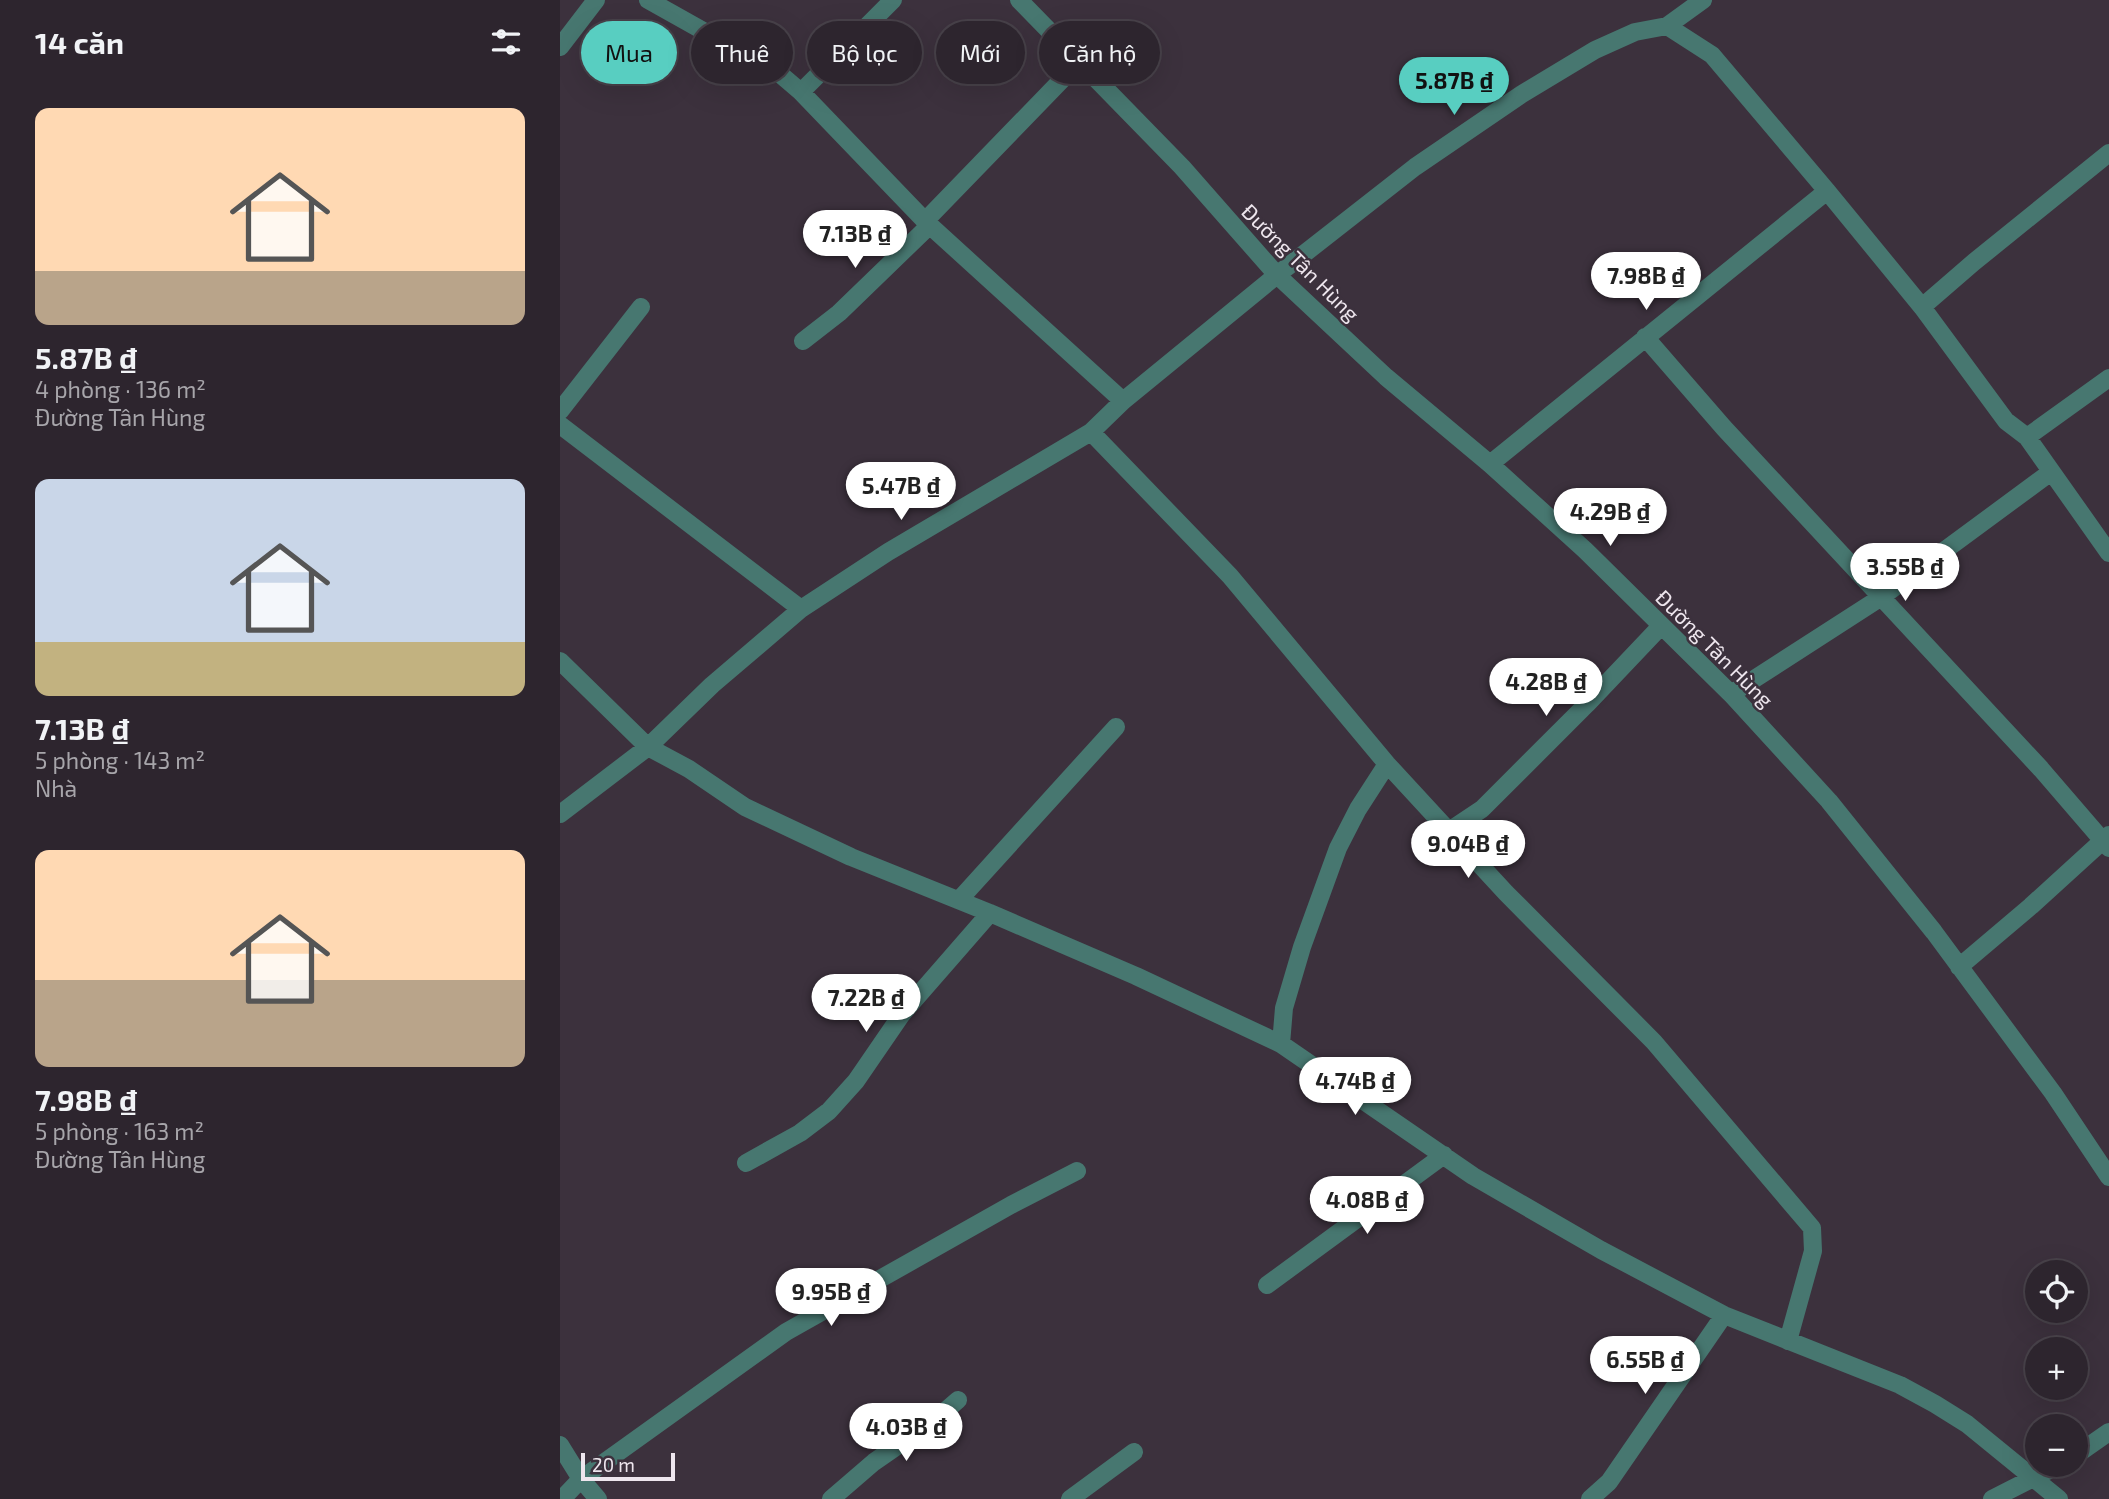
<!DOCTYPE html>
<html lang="vi">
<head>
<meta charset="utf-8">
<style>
  body { margin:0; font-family:"Exo 2",sans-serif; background:#39313a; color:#f1f3f6; height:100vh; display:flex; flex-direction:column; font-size:26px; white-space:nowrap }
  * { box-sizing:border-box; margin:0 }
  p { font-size:23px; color:#a7a5aa }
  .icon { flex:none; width:38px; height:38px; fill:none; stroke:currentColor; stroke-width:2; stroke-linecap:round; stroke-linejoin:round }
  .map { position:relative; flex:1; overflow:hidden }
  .drawer { display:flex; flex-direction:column; background:#2d252e; width:560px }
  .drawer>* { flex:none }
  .hud { position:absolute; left:21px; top:21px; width:665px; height:63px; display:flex; gap:14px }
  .fabs { position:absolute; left:1465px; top:1260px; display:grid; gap:14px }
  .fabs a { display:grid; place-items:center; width:63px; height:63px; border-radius:50%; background:#2d252e; box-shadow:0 7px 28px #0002,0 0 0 2px #48424a; font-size:35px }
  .scale { position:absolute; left:21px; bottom:18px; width:94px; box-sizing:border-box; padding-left:7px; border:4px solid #eee6ee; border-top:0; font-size:19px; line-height:24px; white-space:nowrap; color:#eee6ee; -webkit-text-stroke:5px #3c313d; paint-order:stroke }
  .price { position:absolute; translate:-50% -60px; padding:0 16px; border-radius:24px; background:#fff; color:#222; font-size:23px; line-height:46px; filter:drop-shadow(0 2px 4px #0008) }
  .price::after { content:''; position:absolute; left:50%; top:42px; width:21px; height:16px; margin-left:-10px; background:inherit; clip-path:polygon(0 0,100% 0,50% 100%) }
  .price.active { background:#58cec1; color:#111 }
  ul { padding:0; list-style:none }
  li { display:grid; align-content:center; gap:14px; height:371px; padding:0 35px }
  li span { display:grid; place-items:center; height:217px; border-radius:14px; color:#555 }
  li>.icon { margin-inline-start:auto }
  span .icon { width:126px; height:126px; fill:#fffc; stroke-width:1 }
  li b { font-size:30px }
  h2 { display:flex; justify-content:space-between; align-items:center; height:84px; padding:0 35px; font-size:30px }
  .pill { padding:0 24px; border-radius:32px; background:#2d252e; box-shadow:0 7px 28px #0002,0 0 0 2px #48424a; font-size:24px; line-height:63px }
  .pill.active { background:#58cec1; color:#111 }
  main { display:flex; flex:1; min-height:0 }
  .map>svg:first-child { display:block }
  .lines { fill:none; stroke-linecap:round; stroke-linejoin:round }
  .minor { stroke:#477770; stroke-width:18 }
  .labels { text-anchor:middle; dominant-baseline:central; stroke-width:5; stroke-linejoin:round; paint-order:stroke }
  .street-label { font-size:21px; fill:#eee6ee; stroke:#3c313d }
</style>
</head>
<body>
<main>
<section class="drawer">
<h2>14 căn<svg class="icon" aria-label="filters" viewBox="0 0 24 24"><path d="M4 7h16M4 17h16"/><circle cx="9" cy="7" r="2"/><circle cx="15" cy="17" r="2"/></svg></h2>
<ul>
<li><span style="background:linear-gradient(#ffd9b3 75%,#b9a48a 0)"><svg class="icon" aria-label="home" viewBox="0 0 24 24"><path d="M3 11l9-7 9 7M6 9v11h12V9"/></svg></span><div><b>5.87B ₫</b><p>4 phòng · 136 m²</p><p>Đường Tân Hùng</p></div></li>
<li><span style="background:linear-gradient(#c9d6e8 75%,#c2b280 0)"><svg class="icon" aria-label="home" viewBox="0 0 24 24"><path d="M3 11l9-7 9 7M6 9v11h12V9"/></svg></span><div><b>7.13B ₫</b><p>5 phòng · 143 m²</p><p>Nhà</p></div></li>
<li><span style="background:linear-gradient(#ffd9b3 60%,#b9a48a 0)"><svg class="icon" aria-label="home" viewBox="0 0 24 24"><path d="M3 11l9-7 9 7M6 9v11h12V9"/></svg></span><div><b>7.98B ₫</b><p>5 phòng · 163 m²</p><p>Đường Tân Hùng</p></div></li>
</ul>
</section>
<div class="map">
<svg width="1549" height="1499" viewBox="0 0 1549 1499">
  <rect width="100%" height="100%" fill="#3c313d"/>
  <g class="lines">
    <!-- minor -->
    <path class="minor" d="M88,0L220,74L241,92L365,221L563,401
      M459,0L622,167L717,275L826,377L930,464L1025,550L1171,694L1269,801L1374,932L1493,1093L1549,1177
      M1107,26L1152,55L1267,191L1362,307L1446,421L1467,437L1549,553
      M0,47L36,0
      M241,92L333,0
      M365,221L520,61
      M1362,307L1414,262L1549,153
      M1085,337L1164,428L1481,769L1549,848
      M243,341L279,313L370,225
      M0,411L81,307
      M0,425L241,609
      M531,432L670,576L827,764L946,893L1094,1042L1252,1228L1253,1251L1228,1341
      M1467,437L1549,378
      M930,464L1267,191
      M0,661L88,747L129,769L185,807L291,857L430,913L576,976L721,1044L913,1176L1041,1250L1164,1315L1340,1385L1375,1404L1407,1424L1499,1499
      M1171,694L1320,598L1491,472
      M0,814L88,747L152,685L241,609L328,552L531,432L563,401L717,275L855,167L962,94L1035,50L1075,32L1107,26L1143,0
      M889,831L922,809L1027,704L1101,626
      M399,900L556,727
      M1399,967L1471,906L1549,835
      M721,1044L724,1008L742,947L778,848L798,809L827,764
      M186,1163L240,1133L269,1111L296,1081L342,1014L430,913
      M707,1285L884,1155
      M0,1445L21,1479L38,1499
      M1516,1455L1549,1432
      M2,1499L21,1479L226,1332L451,1205L517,1171
      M271,1499L314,1462L376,1419L398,1400
      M510,1499L574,1452
      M1030,1499L1049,1482L1164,1315
      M1432,1499L1499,1465"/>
  </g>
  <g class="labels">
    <!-- street labels -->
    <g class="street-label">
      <text transform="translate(741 262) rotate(45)">Đường Tân Hùng</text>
      <text transform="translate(1155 648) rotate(45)">Đường Tân Hùng</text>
    </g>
  </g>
</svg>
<div class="fabs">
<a><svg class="icon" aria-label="locate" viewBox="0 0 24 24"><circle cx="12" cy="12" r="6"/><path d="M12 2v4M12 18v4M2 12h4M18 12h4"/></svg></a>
<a>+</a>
<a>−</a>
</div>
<div class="scale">20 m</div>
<b class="price active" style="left:894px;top:117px">5.87B ₫</b>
<b class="price" style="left:295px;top:270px">7.13B ₫</b>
<b class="price" style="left:1086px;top:312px">7.98B ₫</b>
<b class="price" style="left:341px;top:522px">5.47B ₫</b>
<b class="price" style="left:1050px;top:548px">4.29B ₫</b>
<b class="price" style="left:1345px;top:603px">3.55B ₫</b>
<b class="price" style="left:986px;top:718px">4.28B ₫</b>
<b class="price" style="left:908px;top:880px">9.04B ₫</b>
<b class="price" style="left:306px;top:1034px">7.22B ₫</b>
<b class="price" style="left:795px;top:1117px">4.74B ₫</b>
<b class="price" style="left:807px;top:1236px">4.08B ₫</b>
<b class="price" style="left:271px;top:1328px">9.95B ₫</b>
<b class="price" style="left:1085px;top:1396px">6.55B ₫</b>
<b class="price" style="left:346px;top:1463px">4.03B ₫</b>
<div class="hud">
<a class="pill active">Mua</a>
<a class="pill">Thuê</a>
<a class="pill">Bộ lọc</a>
<a class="pill">Mới</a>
<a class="pill">Căn hộ</a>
</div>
</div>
</main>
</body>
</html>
